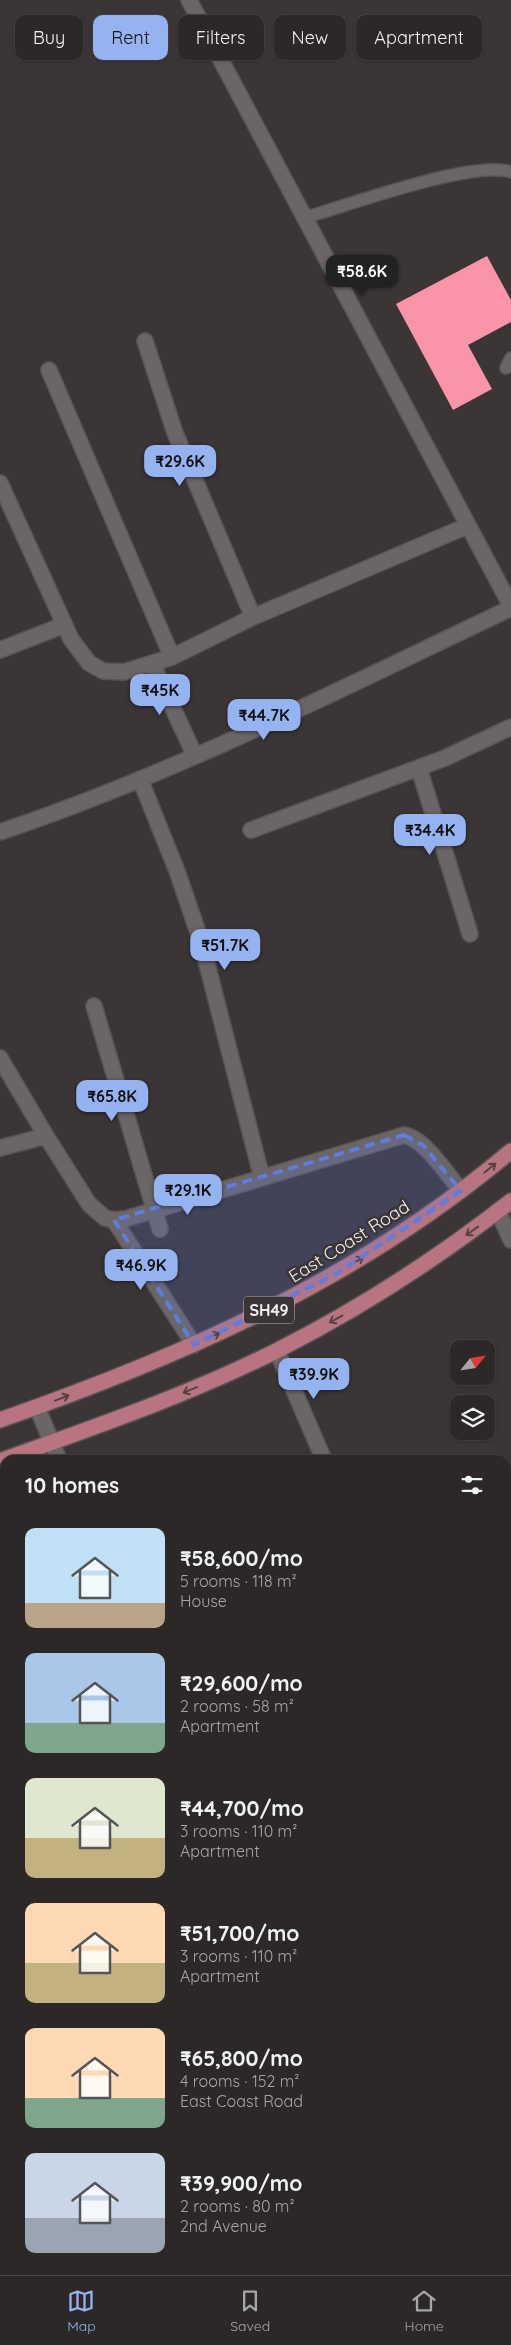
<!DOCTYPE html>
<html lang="en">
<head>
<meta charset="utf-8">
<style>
  body { margin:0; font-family:Quicksand,sans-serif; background:#383434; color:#f1f3f6; height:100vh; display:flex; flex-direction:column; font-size:19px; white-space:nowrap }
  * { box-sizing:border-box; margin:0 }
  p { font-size:16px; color:#a6a6a8 }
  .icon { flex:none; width:28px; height:28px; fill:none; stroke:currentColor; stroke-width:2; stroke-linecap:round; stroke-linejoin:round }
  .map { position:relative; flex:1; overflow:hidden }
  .details { position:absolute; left:0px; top:1455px; width:511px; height:820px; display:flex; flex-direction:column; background:#2c2828; border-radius:15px 15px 0 0; box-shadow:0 1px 4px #0004,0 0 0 1px #484445 }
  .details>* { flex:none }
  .banner { position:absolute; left:15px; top:15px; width:481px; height:45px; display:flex; gap:10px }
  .needle { width:32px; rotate:60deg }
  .fabs { position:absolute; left:450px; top:1340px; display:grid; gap:10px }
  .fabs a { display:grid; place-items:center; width:45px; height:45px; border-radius:10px; background:#2c2828; box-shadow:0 1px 4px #0004,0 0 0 1px #484445; font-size:25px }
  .price { position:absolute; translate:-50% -42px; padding:0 11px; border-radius:10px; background:#95b2f1; color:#111; font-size:16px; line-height:32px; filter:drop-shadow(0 1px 2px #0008) }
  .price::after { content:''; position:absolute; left:50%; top:30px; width:15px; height:11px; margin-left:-8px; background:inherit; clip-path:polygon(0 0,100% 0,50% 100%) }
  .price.selected { background:#222; color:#fff }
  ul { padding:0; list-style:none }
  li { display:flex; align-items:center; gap:15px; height:125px; padding:0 25px }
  li span { display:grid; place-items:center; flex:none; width:140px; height:100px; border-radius:10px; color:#555 }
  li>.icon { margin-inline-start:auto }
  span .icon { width:60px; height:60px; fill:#fffc; stroke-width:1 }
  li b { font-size:21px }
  h2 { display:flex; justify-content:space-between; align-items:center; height:60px; padding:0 25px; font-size:21px }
  .tag { padding:0 18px; border-radius:10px; background:#2c2828; box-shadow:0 1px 4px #0004,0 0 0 1px #484445; font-size:18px; line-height:45px }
  .tag.selected { background:#95b2f1; color:#111 }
  .tab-bar { display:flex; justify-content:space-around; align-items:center; height:70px; border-top:1px solid #484445; background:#2c2828; font-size:14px; color:#a6a6a8 }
  .tab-bar a { display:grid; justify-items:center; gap:2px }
  .tab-bar .selected { color:#95b2f1 }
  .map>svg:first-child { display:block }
  .building { fill:#fa94a8 }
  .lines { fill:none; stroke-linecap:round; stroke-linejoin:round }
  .service-casing { stroke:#585354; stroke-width:14 }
  .minor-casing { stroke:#585354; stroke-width:18 }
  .primary-casing { stroke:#585354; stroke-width:18 }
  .service { stroke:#6c6566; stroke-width:11 }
  .minor { stroke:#6c6566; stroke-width:15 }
  .primary { stroke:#b97482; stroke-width:15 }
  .oneway { stroke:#544245 }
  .marked { fill:#5d7edf; fill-opacity:0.2; stroke:#5d7edf; stroke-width:4; stroke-dasharray:10 6; stroke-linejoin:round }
  .labels { text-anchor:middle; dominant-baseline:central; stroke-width:5; stroke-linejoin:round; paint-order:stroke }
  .shield { fill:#3b3536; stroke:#bcb6b8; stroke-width:1 }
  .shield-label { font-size:16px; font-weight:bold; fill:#f3eeef }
  .street-label { font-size:18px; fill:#f3eeef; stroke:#3b3536 }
</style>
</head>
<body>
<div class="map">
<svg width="511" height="2275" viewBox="0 0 511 2275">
  <rect width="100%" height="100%" fill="#3b3536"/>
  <!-- building -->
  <path class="building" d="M487,256L511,300V322L468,345L492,389L453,410L396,304Z"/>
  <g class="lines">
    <defs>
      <path id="service" d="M304,218C345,206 475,159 511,172
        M506,368L511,358"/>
      <path id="minor" d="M189,0L511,606
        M145,341L175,433L253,617
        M49,370L172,657
        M0,483L71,639L89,663L103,671L124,672L172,657L253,617L467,526
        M0,650L64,625
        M152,663L195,756
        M419,768L470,934
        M140,779L177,871L201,941L262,1178
        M251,830L445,758L511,727
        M0,832C176,773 343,688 511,608
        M94,1006L160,1229
        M0,1058L46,1136L89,1204L105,1218L114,1220L125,1219L404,1135C424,1138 448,1175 461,1191
        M0,1148L46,1136
        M498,1211L511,1240
        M114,1220L194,1345
        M277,1351L324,1460
        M37,1407L59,1460
        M506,1884L511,1895
        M0,2013L5,2024
        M506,2190L511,2188
        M110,2270L112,2275
        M405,2270L407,2275
        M299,2275L312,2270"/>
      <path id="primary" d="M0,1420C186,1355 359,1279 511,1151
        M0,1461C94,1427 189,1395 278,1350C361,1308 438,1258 511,1201"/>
    </defs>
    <!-- service casing -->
    <use href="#service" class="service-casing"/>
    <!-- minor casing -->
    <use href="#minor" class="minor-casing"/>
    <!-- primary casing -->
    <use href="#primary" class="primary-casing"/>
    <!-- service -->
    <use href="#service" class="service"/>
    <!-- minor -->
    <use href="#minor" class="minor"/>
    <!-- primary -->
    <use href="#primary" class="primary"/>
  </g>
  <!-- one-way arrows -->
  <defs><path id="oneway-shaft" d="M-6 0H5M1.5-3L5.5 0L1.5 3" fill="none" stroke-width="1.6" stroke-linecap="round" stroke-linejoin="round" transform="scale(1.25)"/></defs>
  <g class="oneway">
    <use href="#oneway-shaft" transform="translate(490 1168) rotate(-39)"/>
    <use href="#oneway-shaft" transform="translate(472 1231) rotate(144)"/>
    <use href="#oneway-shaft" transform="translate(357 1261) rotate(-32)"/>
    <use href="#oneway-shaft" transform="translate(336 1319) rotate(151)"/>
    <use href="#oneway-shaft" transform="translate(213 1336) rotate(-24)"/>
    <use href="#oneway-shaft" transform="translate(190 1390) rotate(157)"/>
    <use href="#oneway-shaft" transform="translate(62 1398) rotate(-21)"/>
  </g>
  <!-- marked area -->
  <path class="marked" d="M404,1135L423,1145L461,1191L338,1273L194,1345L114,1220Z"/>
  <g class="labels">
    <!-- shield labels -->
    <rect class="shield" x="244" y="1296.5" width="50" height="27" rx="4"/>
    <g class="shield-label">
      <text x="269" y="1310">SH49</text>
    </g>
    <!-- street labels -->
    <g class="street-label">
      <text transform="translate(349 1241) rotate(-32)">East Coast Road</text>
    </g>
  </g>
</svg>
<div class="fabs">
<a><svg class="needle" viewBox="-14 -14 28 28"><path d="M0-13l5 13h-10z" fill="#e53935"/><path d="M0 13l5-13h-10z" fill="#a6a6a8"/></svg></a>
<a><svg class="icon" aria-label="layers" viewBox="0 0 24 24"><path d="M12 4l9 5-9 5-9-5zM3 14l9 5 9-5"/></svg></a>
</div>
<b class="price selected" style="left:362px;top:297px">₹58.6K</b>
<b class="price" style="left:180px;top:487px">₹29.6K</b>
<b class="price" style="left:160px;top:716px">₹45K</b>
<b class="price" style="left:264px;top:741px">₹44.7K</b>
<b class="price" style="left:430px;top:856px">₹34.4K</b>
<b class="price" style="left:225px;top:971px">₹51.7K</b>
<b class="price" style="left:112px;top:1122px">₹65.8K</b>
<b class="price" style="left:188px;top:1216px">₹29.1K</b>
<b class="price" style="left:141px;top:1291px">₹46.9K</b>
<b class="price" style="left:314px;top:1400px">₹39.9K</b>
<div class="banner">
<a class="tag">Buy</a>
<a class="tag selected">Rent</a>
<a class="tag">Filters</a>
<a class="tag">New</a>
<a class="tag">Apartment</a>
</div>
<section class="details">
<h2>10 homes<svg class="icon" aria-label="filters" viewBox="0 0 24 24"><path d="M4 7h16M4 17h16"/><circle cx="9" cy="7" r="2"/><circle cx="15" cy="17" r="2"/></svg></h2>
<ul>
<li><span style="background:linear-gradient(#bfe0f5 75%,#b9a48a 0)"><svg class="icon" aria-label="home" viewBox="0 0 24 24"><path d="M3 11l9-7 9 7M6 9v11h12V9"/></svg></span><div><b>₹58,600/mo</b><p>5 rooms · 118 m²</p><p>House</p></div></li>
<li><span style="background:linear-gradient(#a9c7e8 70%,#7fa58c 0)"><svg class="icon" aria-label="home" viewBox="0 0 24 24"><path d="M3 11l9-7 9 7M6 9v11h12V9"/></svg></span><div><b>₹29,600/mo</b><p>2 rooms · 58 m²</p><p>Apartment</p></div></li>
<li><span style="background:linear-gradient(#dfe7d0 60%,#c2b280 0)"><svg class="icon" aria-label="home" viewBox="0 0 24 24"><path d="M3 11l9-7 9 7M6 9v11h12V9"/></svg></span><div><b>₹44,700/mo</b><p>3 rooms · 110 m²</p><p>Apartment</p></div></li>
<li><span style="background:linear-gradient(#ffd9b3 60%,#c2b280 0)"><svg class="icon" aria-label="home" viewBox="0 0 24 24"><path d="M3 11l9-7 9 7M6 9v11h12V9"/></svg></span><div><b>₹51,700/mo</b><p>3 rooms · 110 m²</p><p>Apartment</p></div></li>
<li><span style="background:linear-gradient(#ffd9b3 70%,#7fa58c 0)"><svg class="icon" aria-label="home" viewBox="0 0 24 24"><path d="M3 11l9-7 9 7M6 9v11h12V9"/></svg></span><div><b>₹65,800/mo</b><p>4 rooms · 152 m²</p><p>East Coast Road</p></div></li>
<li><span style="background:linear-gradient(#c9d6e8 65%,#9aa5b1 0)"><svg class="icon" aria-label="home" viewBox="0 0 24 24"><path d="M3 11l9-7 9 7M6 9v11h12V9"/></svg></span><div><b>₹39,900/mo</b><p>2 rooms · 80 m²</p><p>2nd Avenue</p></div></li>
</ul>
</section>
</div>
<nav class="tab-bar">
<a class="selected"><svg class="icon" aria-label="map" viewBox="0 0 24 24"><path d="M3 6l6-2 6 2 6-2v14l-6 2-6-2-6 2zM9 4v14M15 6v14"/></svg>Map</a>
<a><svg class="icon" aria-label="saved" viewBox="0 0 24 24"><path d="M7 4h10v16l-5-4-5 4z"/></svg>Saved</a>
<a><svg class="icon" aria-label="home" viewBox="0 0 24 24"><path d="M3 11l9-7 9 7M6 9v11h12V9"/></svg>Home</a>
</nav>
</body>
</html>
